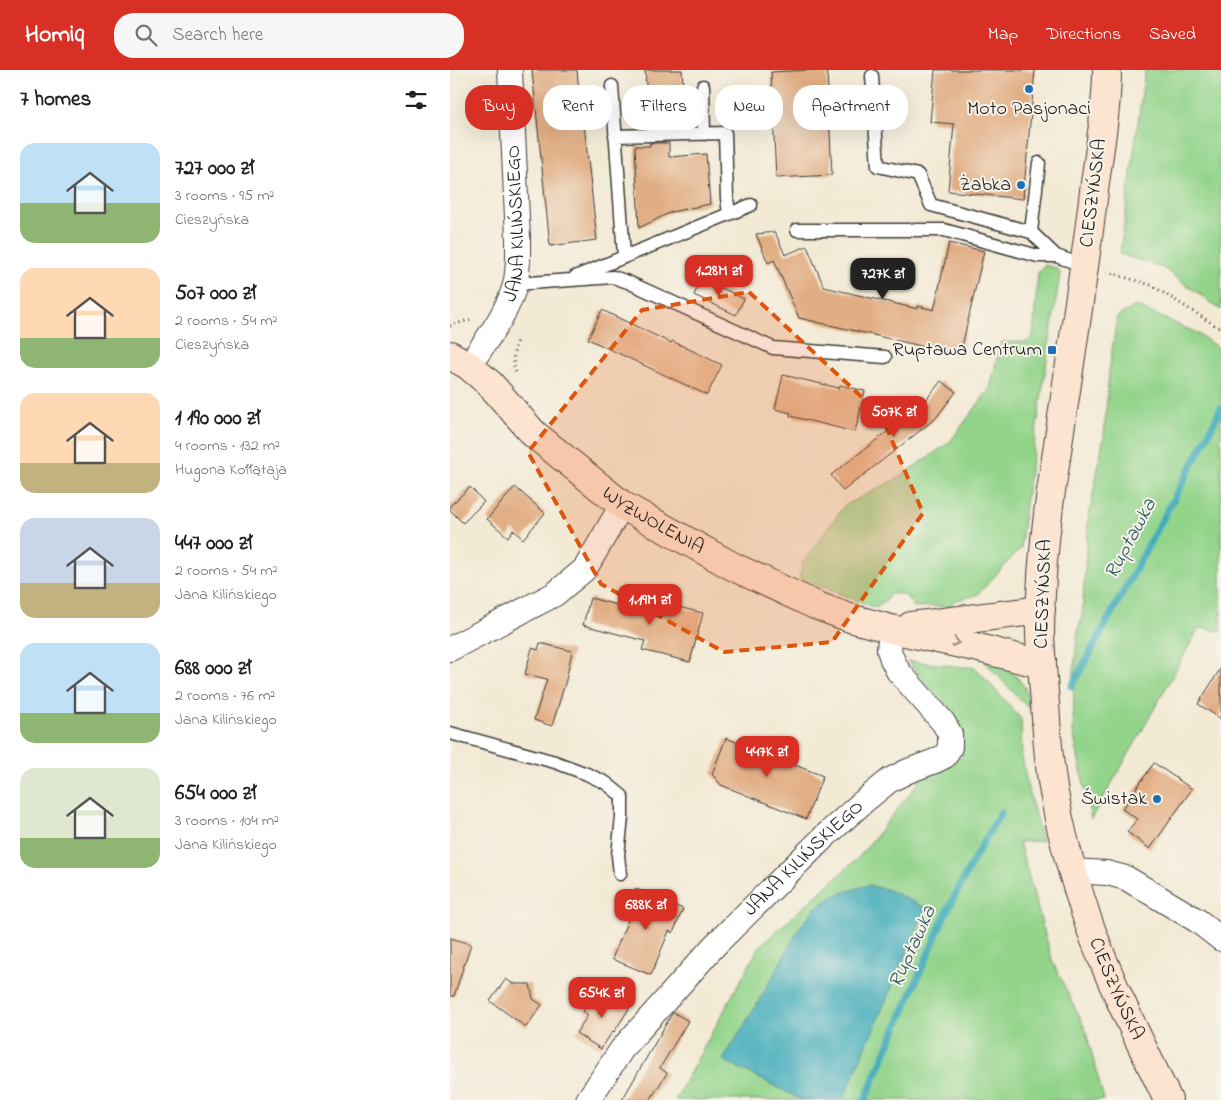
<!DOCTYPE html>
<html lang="en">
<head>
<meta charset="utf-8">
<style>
  body { margin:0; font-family:"Indie Flower",sans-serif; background:#f6f6f6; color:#202124; height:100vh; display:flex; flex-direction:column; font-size:19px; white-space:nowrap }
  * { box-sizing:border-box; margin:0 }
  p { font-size:16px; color:#757577 }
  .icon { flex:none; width:28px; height:28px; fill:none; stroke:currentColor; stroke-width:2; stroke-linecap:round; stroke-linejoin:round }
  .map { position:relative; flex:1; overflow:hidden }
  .sheet { display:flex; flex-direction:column; background:#fff; width:450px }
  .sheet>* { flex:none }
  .top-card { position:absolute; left:15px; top:15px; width:475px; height:45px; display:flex; gap:10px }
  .price { position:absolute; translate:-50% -42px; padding:0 11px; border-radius:10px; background:#d93025; color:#fff; font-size:16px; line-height:32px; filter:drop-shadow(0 1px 2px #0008) }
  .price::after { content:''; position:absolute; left:50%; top:30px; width:15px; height:11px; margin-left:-8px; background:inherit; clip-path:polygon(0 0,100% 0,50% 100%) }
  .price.active { background:#222; color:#fff }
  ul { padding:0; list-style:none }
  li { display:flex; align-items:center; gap:15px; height:125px; padding:0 20px }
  li span { display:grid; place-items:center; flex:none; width:140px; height:100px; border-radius:15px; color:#555 }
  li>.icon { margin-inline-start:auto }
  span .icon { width:60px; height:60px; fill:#fffc; stroke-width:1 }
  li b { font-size:21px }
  h2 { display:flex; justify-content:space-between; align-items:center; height:60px; padding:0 20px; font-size:21px }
  .pill { padding:0 18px; border-radius:20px; background:#fff; box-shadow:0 5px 20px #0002; font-size:18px; line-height:45px }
  .pill.active { background:#d93025; color:#fff }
  header { display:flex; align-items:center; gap:30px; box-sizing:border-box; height:70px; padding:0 25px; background:#d93025; color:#fff }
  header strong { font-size:24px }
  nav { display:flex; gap:28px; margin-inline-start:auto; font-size:18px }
  .search { width:350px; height:45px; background:#f6f6f6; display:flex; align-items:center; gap:12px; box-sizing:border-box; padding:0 18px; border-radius:20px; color:#757577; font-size:19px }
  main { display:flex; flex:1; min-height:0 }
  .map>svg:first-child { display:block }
  .green { fill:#93d48b; stroke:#587854 }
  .water { fill:#3caaba; stroke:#2c636b }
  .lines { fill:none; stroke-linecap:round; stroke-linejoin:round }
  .stream { stroke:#3caaba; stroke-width:7 }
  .building { fill:#e1ad83 }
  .lane-casing { stroke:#3c3b38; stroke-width:15 }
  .street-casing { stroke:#3c3b38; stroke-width:26 }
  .secondary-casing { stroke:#3c3b38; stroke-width:30 }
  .path { stroke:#3c3b38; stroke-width:3; stroke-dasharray:1 4; stroke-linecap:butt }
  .lane { stroke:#fff; stroke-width:12 }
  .street { stroke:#fff; stroke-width:24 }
  .secondary { stroke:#fde4d1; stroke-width:28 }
  .oneway { stroke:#988a80 }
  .marked { fill:#de560d; fill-opacity:0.2; stroke:#de560d; stroke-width:4; stroke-dasharray:10 6; stroke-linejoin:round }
  .poi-dot { fill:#1f6fb2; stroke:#f7f3e8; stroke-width:2 }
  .labels { text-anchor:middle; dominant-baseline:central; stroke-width:4; stroke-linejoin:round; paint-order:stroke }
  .poi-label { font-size:20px; fill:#1c1c1c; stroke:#f7f3e8; text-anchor:end }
  .street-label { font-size:20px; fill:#1c1c1c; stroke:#f7f3e8 }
  .water-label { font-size:21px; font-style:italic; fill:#2a5c63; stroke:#f7f3e8 }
</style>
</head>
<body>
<header>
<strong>Homiq</strong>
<div class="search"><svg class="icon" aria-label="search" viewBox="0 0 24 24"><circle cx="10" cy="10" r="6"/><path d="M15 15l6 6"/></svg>Search here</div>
<nav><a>Map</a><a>Directions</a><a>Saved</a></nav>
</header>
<main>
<section class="sheet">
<h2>7 homes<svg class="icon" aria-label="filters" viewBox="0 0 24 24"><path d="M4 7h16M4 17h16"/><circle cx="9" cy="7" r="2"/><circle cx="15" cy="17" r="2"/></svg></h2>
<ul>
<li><span style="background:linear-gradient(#bfe0f5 60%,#8fb573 0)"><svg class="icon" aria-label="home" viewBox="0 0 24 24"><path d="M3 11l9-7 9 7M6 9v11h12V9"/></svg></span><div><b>727 000 zł</b><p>3 rooms · 95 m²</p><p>Cieszyńska</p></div></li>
<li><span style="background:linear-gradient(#ffd9b3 70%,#8fb573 0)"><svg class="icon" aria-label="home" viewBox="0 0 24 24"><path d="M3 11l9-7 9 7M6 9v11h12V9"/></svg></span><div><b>507 000 zł</b><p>2 rooms · 54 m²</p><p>Cieszyńska</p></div></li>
<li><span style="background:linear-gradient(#ffd9b3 70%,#c2b280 0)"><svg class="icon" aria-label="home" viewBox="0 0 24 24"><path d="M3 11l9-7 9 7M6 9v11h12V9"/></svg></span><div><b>1 190 000 zł</b><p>4 rooms · 132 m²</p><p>Hugona Kołłątaja</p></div></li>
<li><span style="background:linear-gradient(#c9d6e8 65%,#c2b280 0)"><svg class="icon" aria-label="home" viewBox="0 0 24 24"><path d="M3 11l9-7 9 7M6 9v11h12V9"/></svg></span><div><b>447 000 zł</b><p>2 rooms · 54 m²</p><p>Jana Kilińskiego</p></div></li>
<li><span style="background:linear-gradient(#bfe0f5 70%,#8fb573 0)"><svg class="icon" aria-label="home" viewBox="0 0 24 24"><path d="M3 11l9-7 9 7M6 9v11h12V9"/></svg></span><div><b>688 000 zł</b><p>2 rooms · 76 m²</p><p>Jana Kilińskiego</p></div></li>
<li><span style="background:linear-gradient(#dfe7d0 70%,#8fb573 0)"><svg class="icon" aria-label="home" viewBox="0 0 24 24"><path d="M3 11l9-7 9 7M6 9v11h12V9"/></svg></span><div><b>654 000 zł</b><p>3 rooms · 104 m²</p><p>Jana Kilińskiego</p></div></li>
</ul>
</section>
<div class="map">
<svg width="771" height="1030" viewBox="0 0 771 1030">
  <rect width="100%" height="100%" fill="#f7f3e8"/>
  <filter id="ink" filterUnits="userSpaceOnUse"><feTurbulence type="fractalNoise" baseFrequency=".02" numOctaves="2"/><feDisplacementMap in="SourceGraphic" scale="10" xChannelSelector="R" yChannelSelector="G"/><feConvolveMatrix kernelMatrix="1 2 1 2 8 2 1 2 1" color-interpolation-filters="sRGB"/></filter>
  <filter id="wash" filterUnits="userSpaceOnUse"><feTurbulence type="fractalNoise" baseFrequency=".0096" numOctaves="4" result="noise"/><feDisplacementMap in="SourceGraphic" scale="20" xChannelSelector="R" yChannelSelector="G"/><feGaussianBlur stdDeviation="1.12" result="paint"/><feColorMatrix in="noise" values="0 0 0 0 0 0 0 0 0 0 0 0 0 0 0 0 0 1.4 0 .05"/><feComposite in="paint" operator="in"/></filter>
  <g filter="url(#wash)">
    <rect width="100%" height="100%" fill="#f3ead5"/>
    <!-- green -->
    <path class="green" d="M695,0H771V240L713,198L670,184Z
      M595,195L606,198L610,203L575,435L571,478L527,525L503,531L502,536L464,537L454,524H440L436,530L426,538L349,508L353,492L394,436L448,408L500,372L540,318L551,272H577L583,266L588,203Z
      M686,236L747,263L771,280V561L749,558L688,668L641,749L623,662L624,604L627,565L632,547L638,451L654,366L659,301L667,247Z
      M457,591L526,598L571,649L572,685L577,715L592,771L569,772L603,893L635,958L654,1030H225L309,877L409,787L469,712L466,704L504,692L512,686V674L510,660L505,648Z
      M534,591L548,593L566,606L575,618L580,640Z"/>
    <!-- water -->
    <path class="water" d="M418,815L439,820L476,838L393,1030H352L273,990L310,929L350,857L366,837L388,824Z"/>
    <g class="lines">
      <!-- stream -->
      <path class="stream" d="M622,616L754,373L771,338
        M415,1030L495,845L525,787L551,742"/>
    </g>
    <g id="blocks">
      <!-- building -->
      <path class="building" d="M82,0H127L132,55H134L147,170L100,176Z
        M195,0H232L236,50L218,51V56L199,57Z
        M361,0H377L382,105L326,108L321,2Z
        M485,0H585L573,129L498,121L504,54L480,52Z
        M200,73H219V87L256,84L260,134L221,142L189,158L185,76H200Z
        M325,162L335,185L357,176L374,217L468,239V236L484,240L499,173L534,181L510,285L349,248L324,190L318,193L306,164Z
        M252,208L294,229L286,245L244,225Z
        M152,240L221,273L222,271L272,295L257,325L138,269Z
        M333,305L389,318L390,315L415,321L405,362L340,346L341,343L325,339Z
        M491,311L506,322L485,349L393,421L381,405L472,335Z
        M20,417L34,432L13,453L0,440V436Z
        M65,417L95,443L73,469L63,460L58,467L37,449Z
        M140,528L191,541L195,529L253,543L240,592L192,580L195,571L133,555Z
        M90,573L122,581L116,610L102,656L84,650L97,609L75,604L82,578L88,580Z
        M771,598V649L748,634Z
        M276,668L373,706L356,749L271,715L262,704Z
        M704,693L742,719L700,779L677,762L687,749L672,739Z
        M186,819L233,839L223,863L219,861L201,905L162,889L180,845L176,843Z
        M0,868L21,874L4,926H0Z
        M56,909L63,914H80L83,929L92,935L76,957L40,931Z
        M146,922L157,929L160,925L180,937L164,962L163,961L151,979L126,963L138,945L133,941Z
        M223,942L238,951L210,998L217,1003L200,1030H172Z"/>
    </g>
  </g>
  <g filter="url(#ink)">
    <use href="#blocks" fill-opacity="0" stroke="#3c3b38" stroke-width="1"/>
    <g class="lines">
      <defs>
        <path id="lane" d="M422,6L428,96L468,105L481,135L581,162L606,186
          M162,16L174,186
          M253,16L254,64
          M165,66L275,63L277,128L279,144
          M347,160H494L588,186H606L635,196
          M581,162L589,93
          M125,207L301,135
          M65,214L163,207L178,212L323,278L435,287
          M0,663L105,692L137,704L156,713L172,726V747L168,785L170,804"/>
        <g id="street">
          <path id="s1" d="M19,296C36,270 57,244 65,215C69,199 68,183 68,168L60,0"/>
          <path d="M0,579L105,524L135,499L172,435"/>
          <path d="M622,801L657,803L676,808L748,851L771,869"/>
          <path id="s2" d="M138,1030L172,979L264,876L375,766L413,732L440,710L458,701L485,691L495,686L500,677V664L493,652L448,601L442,589L439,580L441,559"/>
        </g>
        <g id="secondary">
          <path id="s3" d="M657,0C657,40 649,81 644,121C633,213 618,304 605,395C596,450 590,507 590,564C591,587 593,610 595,633C597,666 599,700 606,733C613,773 625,812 638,851C659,911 690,972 718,1030"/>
          <path id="s4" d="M0,285L19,296L40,314L84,364L172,435L284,497L365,535L400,548L441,559L525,577L579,591H592"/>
          <path d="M461,556L591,540"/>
        </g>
      </defs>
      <!-- lane casing -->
      <use href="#lane" class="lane-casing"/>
      <!-- street casing -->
      <use href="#street" class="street-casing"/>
      <!-- secondary casing -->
      <use href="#secondary" class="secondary-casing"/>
      <!-- path -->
      <path class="path" d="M657,202L701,215L771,259
        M0,256L22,249
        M66,302C61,292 64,281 67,270"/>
      <!-- lane -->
      <use href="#lane" class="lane"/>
      <!-- street -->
      <use href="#street" class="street"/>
      <!-- secondary -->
      <use href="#secondary" class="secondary"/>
    </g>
    <!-- one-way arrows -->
    <defs><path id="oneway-chevron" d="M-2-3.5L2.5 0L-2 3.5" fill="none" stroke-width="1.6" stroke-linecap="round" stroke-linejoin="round" transform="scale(1.25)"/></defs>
    <use class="oneway" href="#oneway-chevron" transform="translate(506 572) rotate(12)"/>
  </g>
  <!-- marked area -->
  <path class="marked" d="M299,222L431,345L473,443L382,572L274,582L151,514L78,382L192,240Z"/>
  <!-- markers -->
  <g class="poi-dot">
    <circle cx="579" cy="19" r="5"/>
    <circle cx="571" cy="115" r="5"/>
    <rect x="597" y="275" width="10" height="10" rx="2.5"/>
    <circle cx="707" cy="729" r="5"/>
  </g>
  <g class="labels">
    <!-- poi labels -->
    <g class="poi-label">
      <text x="579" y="39" text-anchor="middle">Moto Pasjonaci</text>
      <text x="561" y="115">Żabka</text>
      <text x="592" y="280">Ruptawa Centrum</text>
      <text x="697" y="729">Świstak</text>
    </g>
    <!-- street labels -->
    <g class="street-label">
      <text transform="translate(644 123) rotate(-83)">CIESZYŃSKA</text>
      <text stroke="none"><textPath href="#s1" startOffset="155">JANA KILIŃSKIEGO</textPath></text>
      <text stroke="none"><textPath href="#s4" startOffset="264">WYZWOLENIA</textPath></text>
      <text transform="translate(594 524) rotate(-88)">CIESZYŃSKA</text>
      <text stroke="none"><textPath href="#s2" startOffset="325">JANA KILIŃSKIEGO</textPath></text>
      <text stroke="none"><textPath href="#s3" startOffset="934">CIESZYŃSKA</textPath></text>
    </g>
    <!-- water labels -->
    <g class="water-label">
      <text transform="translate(681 469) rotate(-62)">Ruptawka</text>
      <text transform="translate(463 877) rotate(-66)">Ruptawka</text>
    </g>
  </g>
</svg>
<b class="price" style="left:269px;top:227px">1.28M zł</b>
<b class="price active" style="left:433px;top:230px">727K zł</b>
<b class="price" style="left:444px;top:368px">507K zł</b>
<b class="price" style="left:200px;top:556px">1.19M zł</b>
<b class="price" style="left:317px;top:708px">447K zł</b>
<b class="price" style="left:196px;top:861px">688K zł</b>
<b class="price" style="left:152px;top:949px">654K zł</b>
<div class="top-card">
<a class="pill active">Buy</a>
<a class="pill">Rent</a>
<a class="pill">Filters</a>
<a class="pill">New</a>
<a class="pill">Apartment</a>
</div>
</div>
</main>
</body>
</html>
